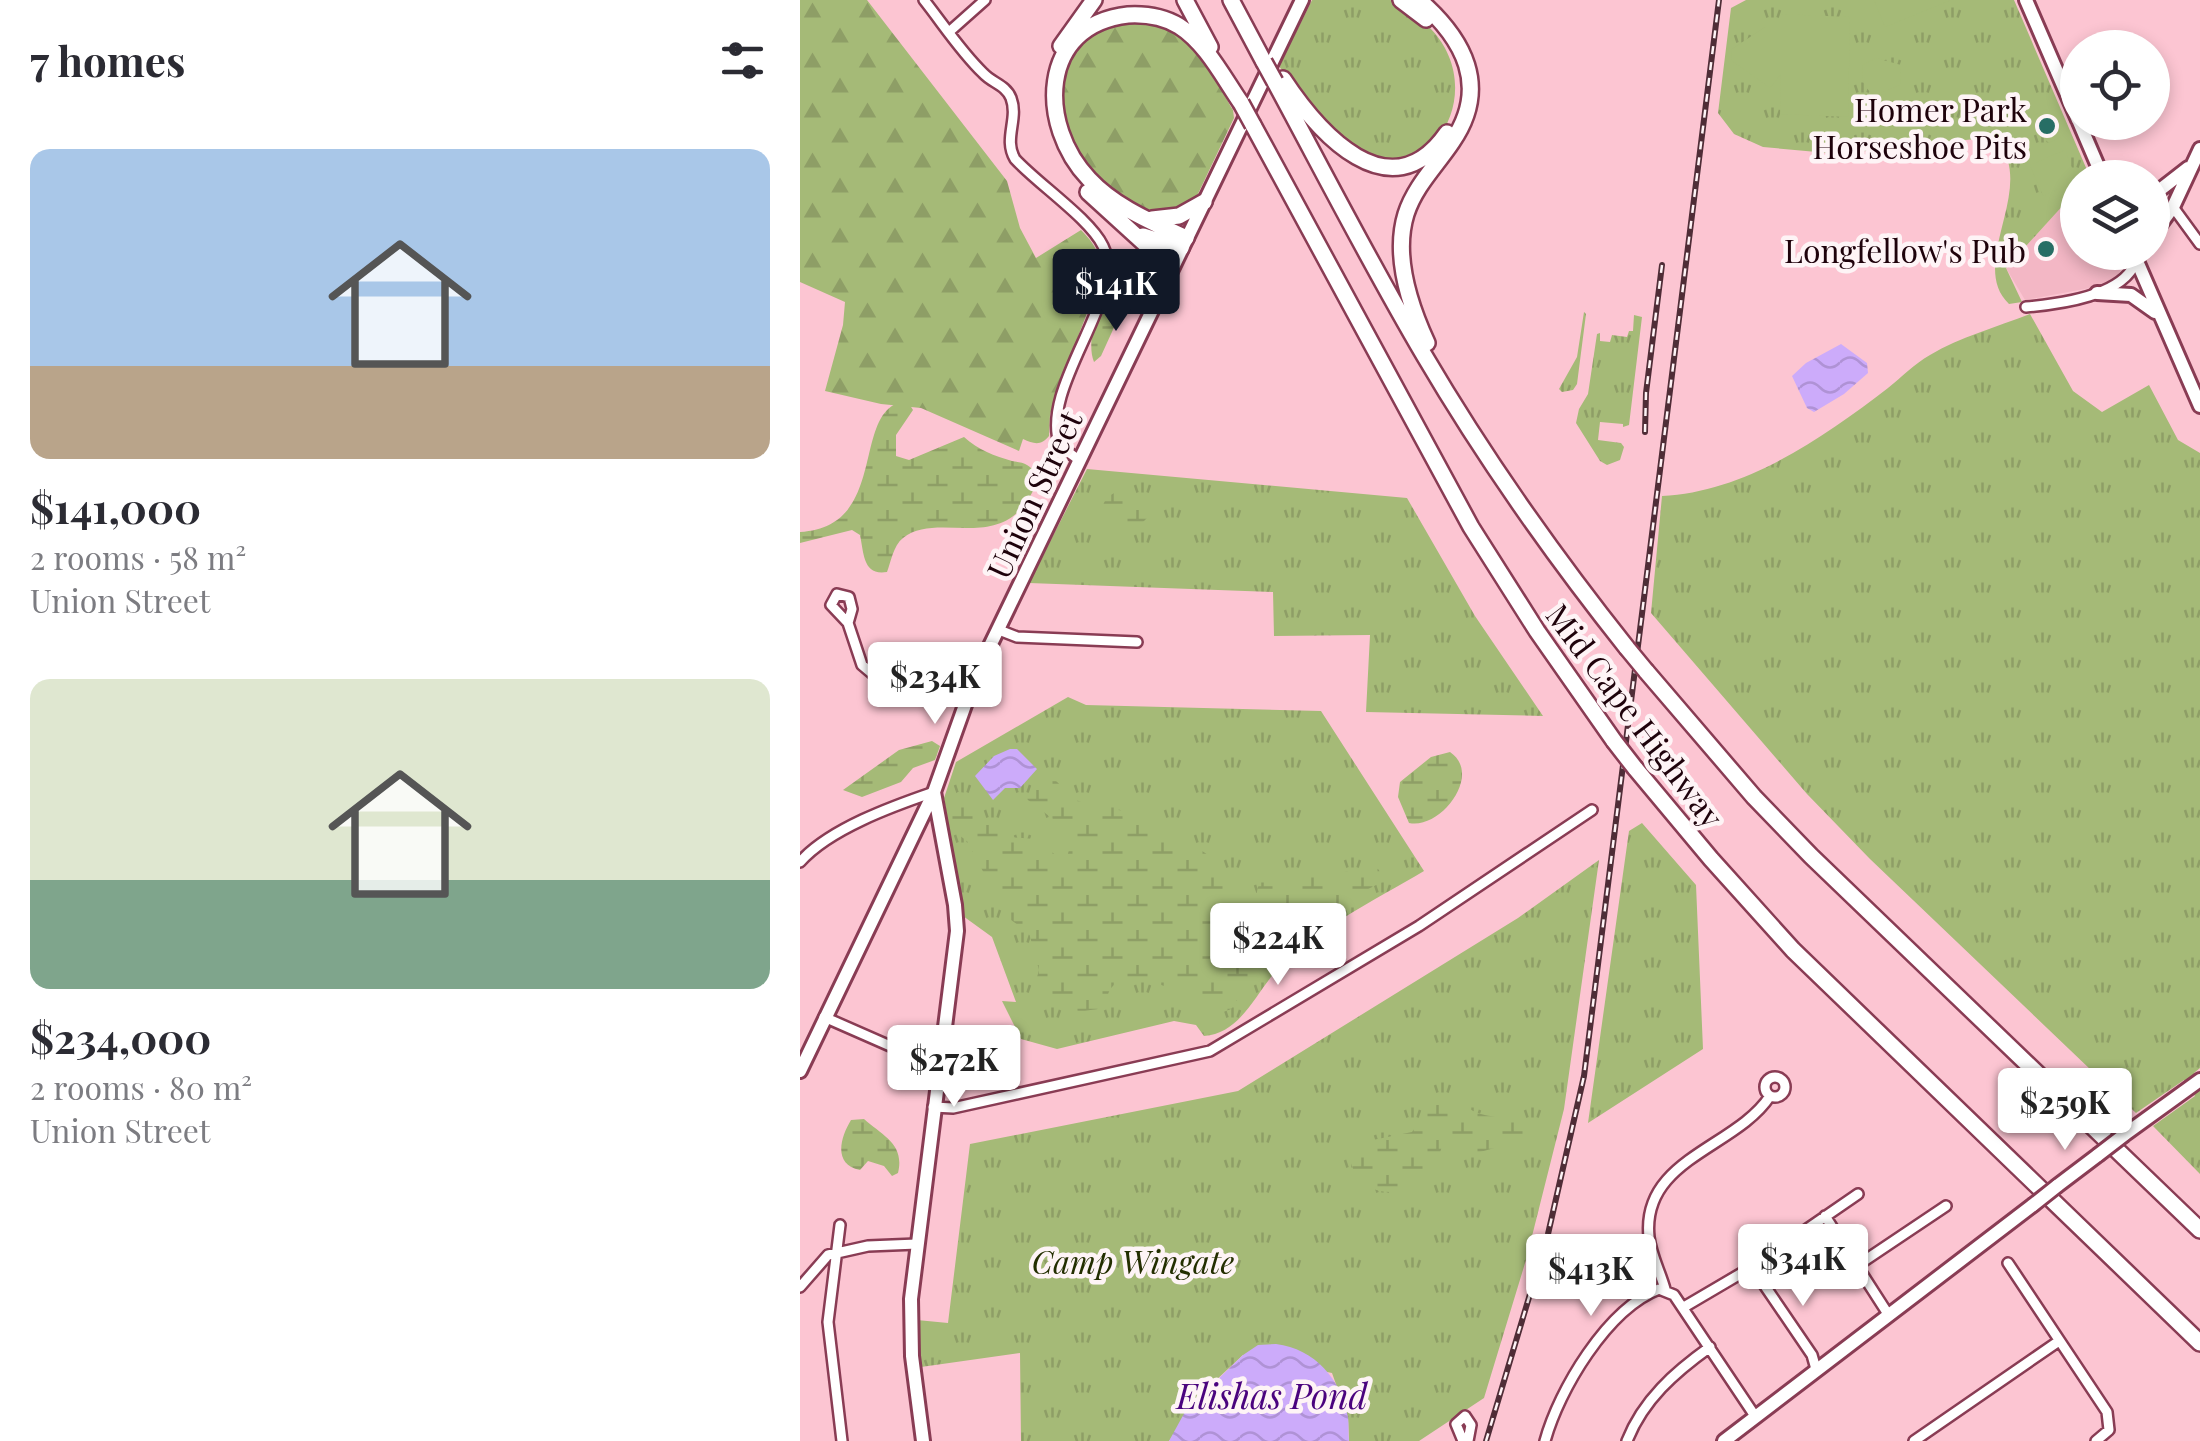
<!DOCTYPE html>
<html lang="en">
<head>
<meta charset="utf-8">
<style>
  body { margin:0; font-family:"Playfair Display",serif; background:#f7f7f7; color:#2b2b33; height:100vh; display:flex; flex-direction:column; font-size:38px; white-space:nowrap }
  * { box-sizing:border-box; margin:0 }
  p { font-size:32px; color:#7c7c81 }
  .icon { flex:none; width:55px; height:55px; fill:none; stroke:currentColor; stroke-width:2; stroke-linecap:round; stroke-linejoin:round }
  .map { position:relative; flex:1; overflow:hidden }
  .sheet { display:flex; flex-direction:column; background:#fff; width:800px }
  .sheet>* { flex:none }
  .buttons { position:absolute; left:1260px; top:30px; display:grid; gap:20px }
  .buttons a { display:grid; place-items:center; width:110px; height:110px; border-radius:50%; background:#fff; box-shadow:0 5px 15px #0003; font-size:50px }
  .price { position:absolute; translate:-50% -85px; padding:0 22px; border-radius:10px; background:#fff; color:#222; font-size:32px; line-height:65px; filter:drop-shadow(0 2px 5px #0008) }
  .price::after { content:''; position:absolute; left:50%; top:60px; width:30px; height:22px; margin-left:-15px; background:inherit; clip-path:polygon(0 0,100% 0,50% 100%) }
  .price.selected { background:#111827; color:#fff }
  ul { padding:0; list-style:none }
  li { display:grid; align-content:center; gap:20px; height:530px; padding:0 30px }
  li span { display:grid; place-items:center; height:310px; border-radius:20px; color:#555 }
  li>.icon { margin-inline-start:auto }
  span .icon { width:180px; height:180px; fill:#fffc; stroke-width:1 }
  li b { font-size:42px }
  h2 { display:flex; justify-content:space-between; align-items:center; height:120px; padding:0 30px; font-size:42px }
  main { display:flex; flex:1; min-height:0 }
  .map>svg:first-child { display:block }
  .built { fill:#f3b7c5 }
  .grass { fill:url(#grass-tufts) }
  .forest { fill:url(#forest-firs) }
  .wetland { fill:url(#wetland-marsh) }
  .garden { fill:#a5ba77 }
  .water { fill:url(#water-waves) }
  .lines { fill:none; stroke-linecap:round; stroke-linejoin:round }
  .street-casing { stroke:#893c54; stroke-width:14 }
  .secondary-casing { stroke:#893c54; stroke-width:18 }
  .highway-casing { stroke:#893c54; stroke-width:20 }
  .street { stroke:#fff; stroke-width:9 }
  .secondary { stroke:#fff; stroke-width:12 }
  .highway { stroke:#fff; stroke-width:15 }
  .rail-casing { stroke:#4f2d37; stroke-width:6 }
  .rail { stroke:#fef4f6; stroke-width:2.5; stroke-dasharray:8; stroke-linecap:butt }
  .secondary-bridge-casing { stroke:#893c54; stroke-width:18; stroke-linecap:butt }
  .highway-bridge-casing { stroke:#893c54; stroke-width:20; stroke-linecap:butt }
  .secondary-bridge { stroke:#fff; stroke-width:12 }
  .highway-bridge { stroke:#fff; stroke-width:15 }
  .poi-dot { fill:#276e65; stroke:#fef4f6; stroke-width:4 }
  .labels { text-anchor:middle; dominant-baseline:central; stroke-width:9; stroke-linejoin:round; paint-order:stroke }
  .poi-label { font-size:32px; fill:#1e020b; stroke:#fef4f6; text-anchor:end }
  .street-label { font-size:32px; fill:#1e020b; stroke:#fef4f6 }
  .park-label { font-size:32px; font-style:italic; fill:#232e00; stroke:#fef4f6 }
  .water-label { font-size:35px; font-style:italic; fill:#4a037e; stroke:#fef4f6 }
</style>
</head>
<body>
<main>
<section class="sheet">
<h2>7 homes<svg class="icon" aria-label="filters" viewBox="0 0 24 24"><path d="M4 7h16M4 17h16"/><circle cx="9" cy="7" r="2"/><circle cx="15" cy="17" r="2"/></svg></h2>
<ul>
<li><span style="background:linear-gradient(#a9c7e8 70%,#b9a48a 0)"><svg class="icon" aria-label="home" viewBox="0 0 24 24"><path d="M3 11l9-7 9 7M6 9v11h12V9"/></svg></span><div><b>$141,000</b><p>2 rooms · 58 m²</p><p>Union Street</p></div></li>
<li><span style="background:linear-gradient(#dfe7d0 65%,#7fa58c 0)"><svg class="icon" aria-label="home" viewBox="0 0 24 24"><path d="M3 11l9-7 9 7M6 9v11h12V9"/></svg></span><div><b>$234,000</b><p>2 rooms · 80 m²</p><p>Union Street</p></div></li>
</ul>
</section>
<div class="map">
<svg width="1400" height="1441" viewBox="0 0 1400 1441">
  <defs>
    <pattern id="grass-tufts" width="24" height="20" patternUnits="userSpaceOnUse" patternTransform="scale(2.5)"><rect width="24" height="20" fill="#a5ba77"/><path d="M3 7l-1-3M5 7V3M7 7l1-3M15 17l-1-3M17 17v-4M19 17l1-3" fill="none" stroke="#8e9e66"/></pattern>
    <pattern id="forest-firs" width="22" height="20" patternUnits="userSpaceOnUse" patternTransform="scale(2.5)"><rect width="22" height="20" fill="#a5ba77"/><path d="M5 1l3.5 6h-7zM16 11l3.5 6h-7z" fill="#8e9e66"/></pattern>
    <pattern id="wetland-marsh" width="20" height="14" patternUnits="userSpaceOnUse" patternTransform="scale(2.5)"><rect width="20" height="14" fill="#a5ba77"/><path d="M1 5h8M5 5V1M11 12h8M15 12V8" fill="none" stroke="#8e9e66"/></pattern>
    <pattern id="water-waves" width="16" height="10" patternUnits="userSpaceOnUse" patternTransform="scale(2.5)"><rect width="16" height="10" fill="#ccabfa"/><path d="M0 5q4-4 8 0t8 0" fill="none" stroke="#af92d5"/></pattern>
  </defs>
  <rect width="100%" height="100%" fill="#fcc5d2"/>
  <!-- built -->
  <path class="built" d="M1277,190L1278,252H1321L1322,265L1318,277L1306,285L1225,300L1206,268Z"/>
  <!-- grass -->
  <path class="grass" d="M512,0C537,0 566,0 590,0C603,2 618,17 628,26C691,87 634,189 562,156C533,143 498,92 479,66Z
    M946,0H1214L1290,177L1278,178L1277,190L1206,268L1222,302L1209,304C1167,264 1237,188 1198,143L1184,138L1039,154L963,147L934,134L918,113L931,8Z
    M784,312L786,314L777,384L773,390L762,392L759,389L777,357Z
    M1230,314L1273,391L1302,412L1349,385L1378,440L1400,453V1068L1394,1073L1400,1082V1174L1353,1126L1395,1096L1384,1080L1336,1113L1070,859L1007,794L851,613L862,496C945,492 1023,438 1088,388C1102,377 1114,364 1130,355C1160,337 1197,327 1230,314Z
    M834,315L842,317L829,425L823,427V424L800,422L798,440L821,443L824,447L820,460L807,465L800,461L776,423L779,409L788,394L797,334L800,333V341L810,342L812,335L827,337L829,331H833Z
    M287,469L607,498L675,616L743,716L566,712L570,635L474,636L473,592L229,583Z
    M268,697L286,705L521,711L624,871C576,900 506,933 471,977C453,1000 437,1034 404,1036L396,1025L374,1021L257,1049L221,1039L202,1001L216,1002L192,937L163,916L144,798L156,762Z
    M842,823L896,885L903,1049L788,1123L829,831Z
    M799,860L764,1109L726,1260L684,1398L619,1441H549L548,1418L532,1373L443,1355L413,1383L369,1441H221L220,1353L121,1367L117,1320L148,1323L170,1144L438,1091L718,918Z"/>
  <!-- forest -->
  <path class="forest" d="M0,0H67L207,181L220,228L236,258L281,230C296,245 303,258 300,279L255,397L250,415L249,436C241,446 234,444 223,439L219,451L121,408L81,404L25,391L43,325L45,302L0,282Z
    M337,19C395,31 406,63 433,110L434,118L396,198C336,266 197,94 292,32C304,25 324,23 337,19Z"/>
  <!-- wetland -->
  <path class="wetland" d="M330,264L336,266L337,277L301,356L294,362C283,335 307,278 330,264Z
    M100,402H108L113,410L96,435V456L109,460L164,437C178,450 195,456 212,461C217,462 223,462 227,465C238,471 237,482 233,491C201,555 138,510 103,538C93,546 91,562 87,572C63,576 64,554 60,535L52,530L0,543V532C88,527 52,417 100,402Z
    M322,490C337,497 346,499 347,518L339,526L329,528L317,521L309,527L302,522C301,503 304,496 322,490Z
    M132,741L140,746L135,760L113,768L101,782L62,797L43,790L99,750Z
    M650,752C683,774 641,830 609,823L598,797L600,782L631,757Z
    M246,777L255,780L276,800L297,808L328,811L338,817L351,832L387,840L426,868L424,895L430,911L447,918L466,954L431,1009L421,1013L415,1011C394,999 333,964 312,987C307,992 307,1002 303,1008C274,1014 254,1012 234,988L239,970L229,933L207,917L167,841L152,830L146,804L158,792L169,794L186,822L209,837L235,839L262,860L267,857L271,843L270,832L224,797Z
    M572,864L579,870L582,882L517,915L476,945C463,926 451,907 459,884L558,870Z
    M650,1100C662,1102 669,1111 681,1114C707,1121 722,1114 734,1146L698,1147L673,1154L643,1144C639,1154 636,1167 629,1175C604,1201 557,1198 550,1159L558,1143L612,1132L631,1107Z
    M64,1119C83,1136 105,1144 98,1173L92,1176L84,1166L68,1161L60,1170C33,1165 40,1138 51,1120Z"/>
  <!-- garden -->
  <path class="garden" d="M1074,0H1151L1085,27Z
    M981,14L1050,17L1048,117L980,114L981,74L970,88L931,60L932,49L965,27L981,43Z
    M1076,58L1101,65L1100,85L1075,95C1062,87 1061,79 1063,65Z
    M1247,109L1261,137L1248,143L1234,115Z
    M1265,150L1277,181L1243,196L1230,165Z"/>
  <!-- water -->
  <path class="water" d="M1041,344L1067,363L1068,373L1044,394L1014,412L1007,408L992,376L1006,363Z
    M210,749H217L237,769L220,788H205L193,800L175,776L194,756Z
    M476,1344C515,1349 541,1379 548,1417C549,1425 548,1433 549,1441H369L386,1410L443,1355L458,1345Z"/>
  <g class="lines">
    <defs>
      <path id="street" d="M124,0C143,24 161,52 183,73C192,83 206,85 211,98C219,119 203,139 215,159C238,184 290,219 303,246C328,296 238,387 260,446L279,460
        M149,32L185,0
        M1373,207L1400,244
        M1226,307C1260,304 1324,296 1336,261
        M48,623L52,609L49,597L37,594L31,605L48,623L62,665L81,681L97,683L142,670L161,671L175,677
        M199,630L217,637L337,642
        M0,862C29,829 93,806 134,792
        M24,1017L138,1067
        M965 1087a10 10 0 1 1 20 0a10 10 0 1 1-20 0Z
        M133,1107L153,1108L410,1051L619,926L792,810
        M1025,1216L1088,1314
        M40,1225L28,1322L42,1441
        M1208,1263L1307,1412L1309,1430L1296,1441
        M1058,1265L1146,1206
        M952,1267L1012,1355L1016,1369
        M0,1287L28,1255L68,1246L117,1244
        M865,1289C860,1271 851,1255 849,1237C841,1159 936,1148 970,1096
        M884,1307L952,1267L1058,1194
        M663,1441L656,1424L665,1416L671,1425L668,1441
        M745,1441C759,1390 807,1309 859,1289L874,1295L955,1416
        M827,1441C843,1400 875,1372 910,1347
        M1114,1441L1259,1341"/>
      <path id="secondary" d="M1226,0L1278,120
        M1279,122L1303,178
        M1352,196L1388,168
        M1352,236L1373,207L1400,149
        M1333,252L1400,406
        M1297,293L1331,295L1355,312
        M0,1071L134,792L175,677L502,0
        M1324,1135L1400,1080
        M1257,1186L1298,1155
        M123,1441L112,1356L111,1299L157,931L155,905L134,792
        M924,1441L1233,1205"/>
      <path id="highway" d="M385,0L410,47
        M431,0L464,62
        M601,0L626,19
        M619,0C664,39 690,87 652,142C636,166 615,186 606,214C593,256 609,304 627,343
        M261,46L294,0
        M483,79C518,132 590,215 647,133
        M475,82C524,173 571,265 624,355C684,457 753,555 827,648
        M453,125L671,527L737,631L814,741
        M288,192L355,253L361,266L363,285
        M352,219L379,216L404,202
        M343,236L381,248
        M386,238C352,222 315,207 289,179C238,126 238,25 328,15C346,14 364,17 379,26C406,43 423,77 441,103
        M846,671L954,797L1011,856L1400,1230
        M835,768L911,859L993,950L1400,1343"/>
    </defs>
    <!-- street casing -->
    <use href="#street" class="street-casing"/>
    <!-- secondary casing -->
    <use href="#secondary" class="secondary-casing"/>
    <!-- highway casing -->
    <use href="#highway" class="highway-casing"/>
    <!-- street -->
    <use href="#street" class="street"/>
    <!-- secondary -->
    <use href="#secondary" class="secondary"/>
    <!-- highway -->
    <use href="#highway" class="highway"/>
    <defs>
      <path id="rail" d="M845,432L846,393L862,265
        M686,1441L748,1234L784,1076L919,0"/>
    </defs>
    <!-- rail casing -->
    <use href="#rail" class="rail-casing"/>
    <!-- rail -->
    <use href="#rail" class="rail"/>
    <defs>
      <path id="secondary-bridge" d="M1298,1155L1324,1135
        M1233,1205L1257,1186"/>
      <path id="highway-bridge" d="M464,62L475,82
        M441,103L453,125
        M827,648L846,671
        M814,741L835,768"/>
    </defs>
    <!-- secondary-bridge casing -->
    <use href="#secondary-bridge" class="secondary-bridge-casing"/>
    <!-- highway-bridge casing -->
    <use href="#highway-bridge" class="highway-bridge-casing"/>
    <!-- secondary-bridge -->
    <use href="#secondary-bridge" class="secondary-bridge"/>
    <!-- highway-bridge -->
    <use href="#highway-bridge" class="highway-bridge"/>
  </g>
  <!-- markers -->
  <g class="poi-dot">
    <circle cx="1247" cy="126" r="10"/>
    <circle cx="1246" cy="249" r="10"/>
  </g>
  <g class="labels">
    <!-- poi labels -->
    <g class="poi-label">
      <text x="1227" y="108">Homer Park<tspan x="1227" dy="37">Horseshoe Pits</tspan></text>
      <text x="1226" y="249">Longfellow's Pub</text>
    </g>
    <!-- street labels -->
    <g class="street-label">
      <text transform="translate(233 494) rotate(-65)">Union Street</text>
      <text transform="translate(836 715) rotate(53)">Mid Cape Highway</text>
    </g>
    <!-- park labels -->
    <g class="park-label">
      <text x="333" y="1260">Camp Wingate</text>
    </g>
    <!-- water labels -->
    <g class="water-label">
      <text x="472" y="1394">Elishas Pond</text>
    </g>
  </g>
</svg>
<div class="buttons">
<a><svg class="icon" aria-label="locate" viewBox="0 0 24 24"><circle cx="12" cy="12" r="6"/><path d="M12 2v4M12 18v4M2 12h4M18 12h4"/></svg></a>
<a><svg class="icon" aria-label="layers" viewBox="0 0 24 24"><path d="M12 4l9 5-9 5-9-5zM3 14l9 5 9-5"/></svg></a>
</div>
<b class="price selected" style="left:316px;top:334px">$141K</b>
<b class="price" style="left:135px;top:727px">$234K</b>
<b class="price" style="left:478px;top:988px">$224K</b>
<b class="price" style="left:154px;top:1110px">$272K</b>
<b class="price" style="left:1265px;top:1153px">$259K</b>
<b class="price" style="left:1003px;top:1309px">$341K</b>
<b class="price" style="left:791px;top:1319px">$413K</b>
</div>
</main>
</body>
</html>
